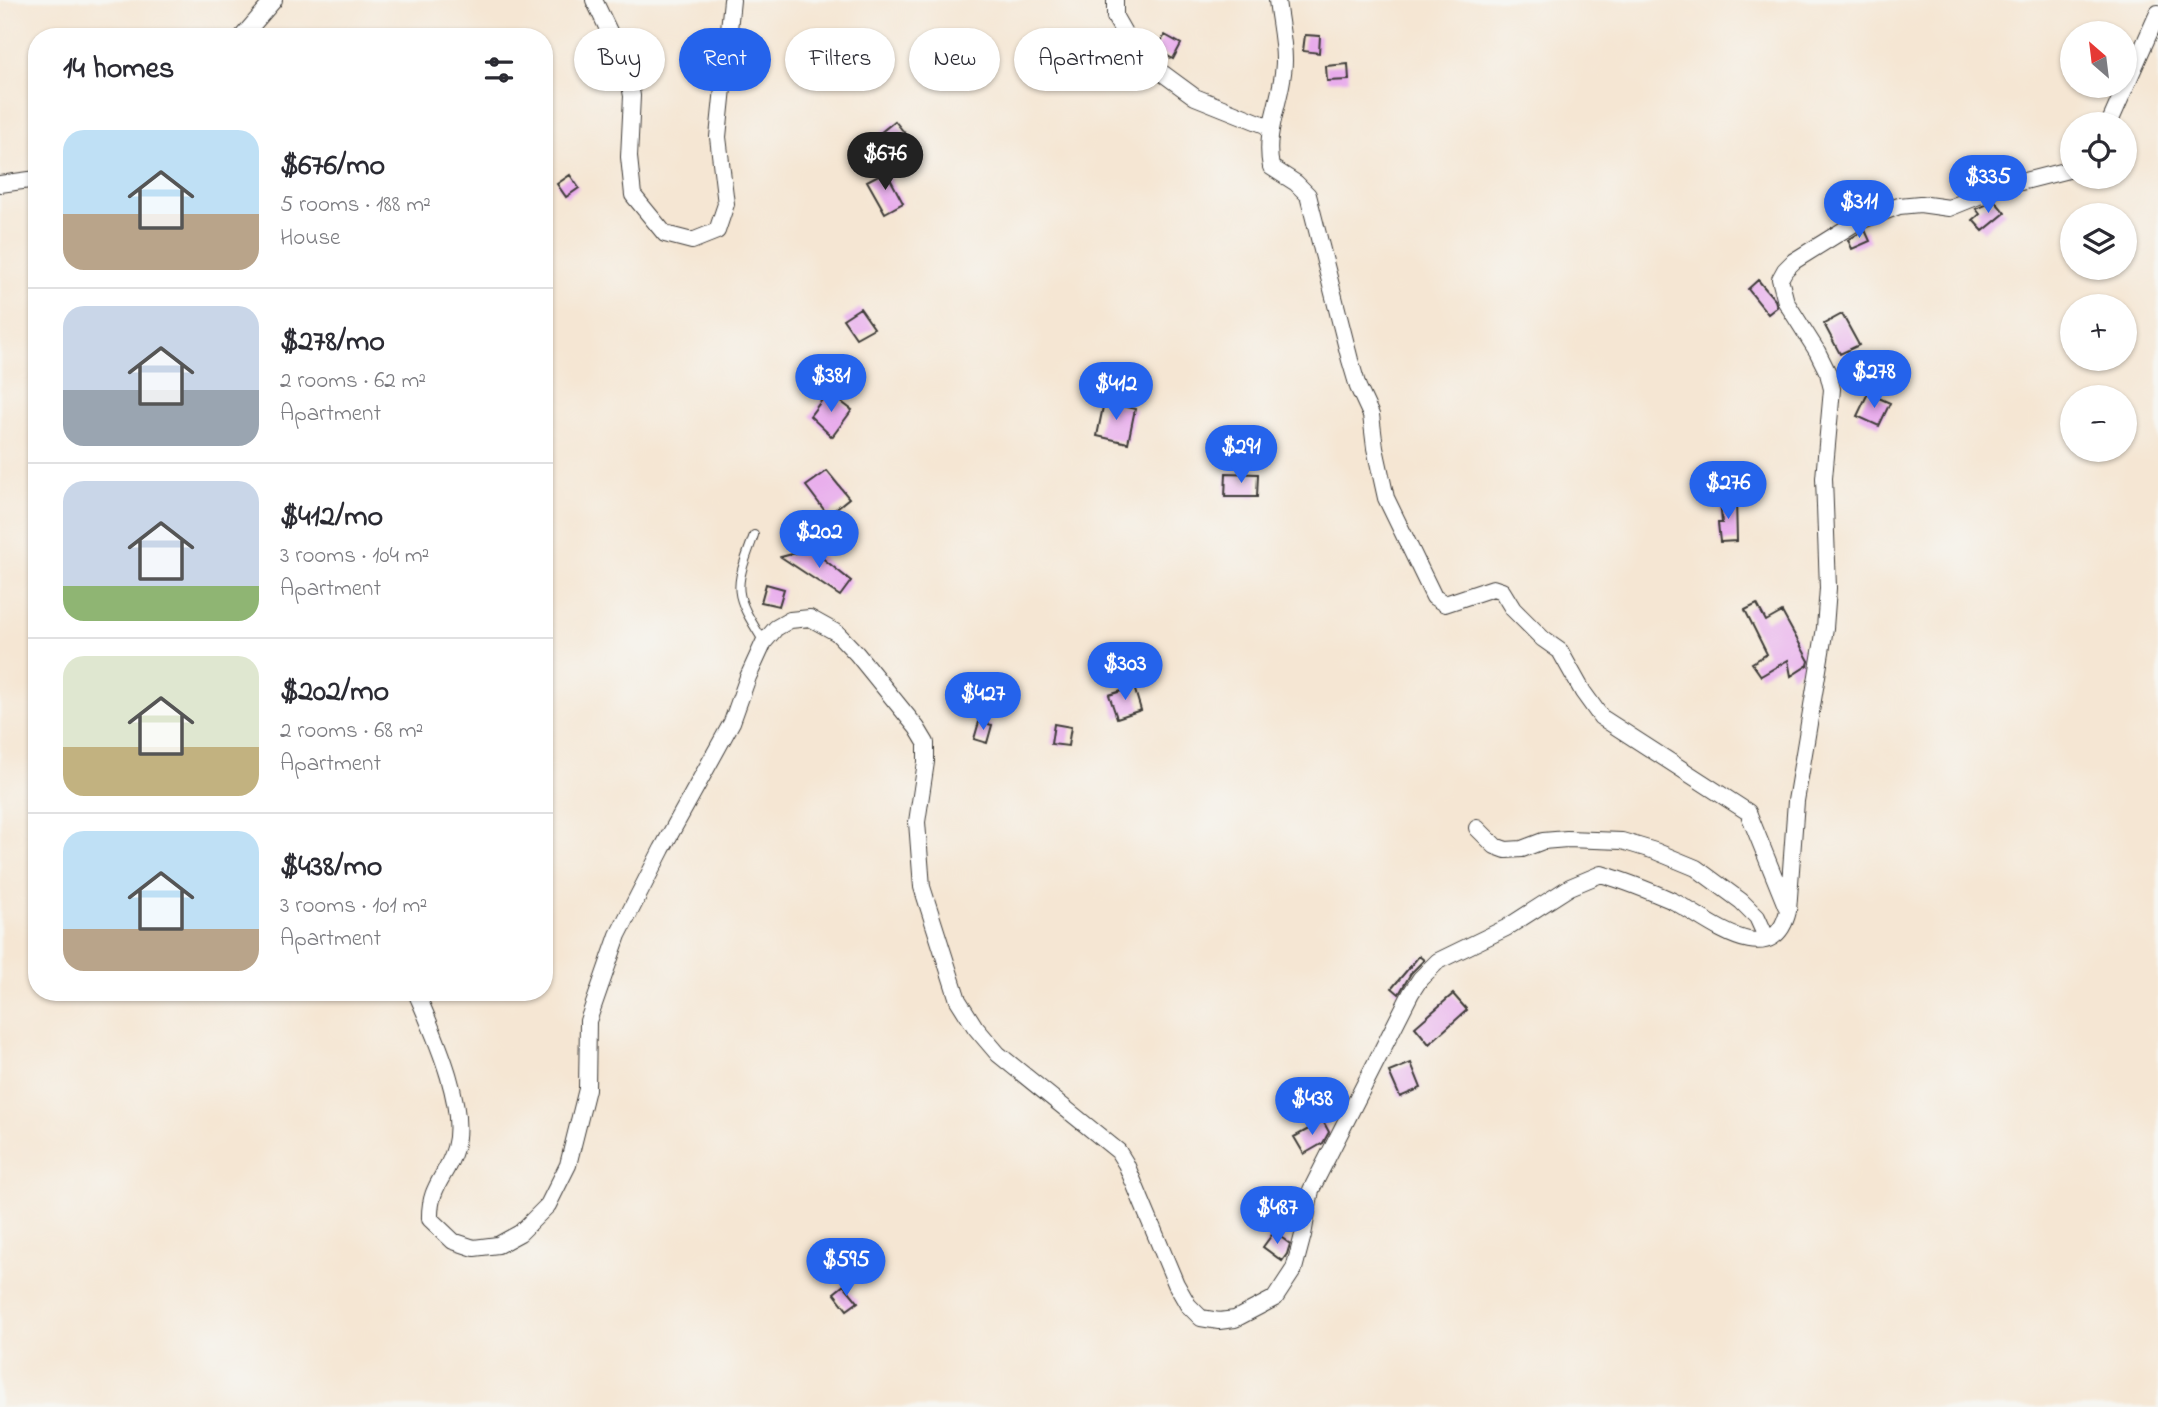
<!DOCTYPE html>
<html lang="en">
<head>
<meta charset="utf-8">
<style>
  body { margin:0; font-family:"Indie Flower",sans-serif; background:#f2f2f3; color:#2b2b33; height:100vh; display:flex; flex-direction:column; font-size:26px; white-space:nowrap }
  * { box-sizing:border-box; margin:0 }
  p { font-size:23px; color:#7c7c81 }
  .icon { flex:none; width:38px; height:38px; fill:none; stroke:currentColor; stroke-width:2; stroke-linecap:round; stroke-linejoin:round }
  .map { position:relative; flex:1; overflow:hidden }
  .drawer { position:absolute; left:28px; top:28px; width:525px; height:973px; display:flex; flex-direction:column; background:#fff; border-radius:28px; box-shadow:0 2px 5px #0004 }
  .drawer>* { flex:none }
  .hud { position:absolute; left:574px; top:28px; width:665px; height:63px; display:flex; gap:14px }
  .needle { width:46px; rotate:332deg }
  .buttons { position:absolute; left:2060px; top:21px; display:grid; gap:14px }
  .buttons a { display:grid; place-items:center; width:77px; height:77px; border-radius:50%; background:#fff; box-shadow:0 2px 5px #0004; font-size:35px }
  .price { position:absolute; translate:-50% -60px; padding:0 16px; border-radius:24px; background:#2563eb; color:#fff; font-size:23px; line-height:46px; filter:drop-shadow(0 2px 4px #0008) }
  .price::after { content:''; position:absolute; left:50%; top:42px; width:21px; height:16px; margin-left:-10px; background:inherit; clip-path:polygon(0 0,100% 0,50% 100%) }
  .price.selected { background:#222; color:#fff }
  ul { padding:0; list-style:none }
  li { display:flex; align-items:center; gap:21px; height:175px; padding:0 35px }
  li+li { border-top:2px solid #e1e1e2 }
  li span { display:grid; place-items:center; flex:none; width:196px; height:140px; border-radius:21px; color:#555 }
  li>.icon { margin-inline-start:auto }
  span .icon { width:84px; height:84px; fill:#fffc; stroke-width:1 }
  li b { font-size:30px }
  h2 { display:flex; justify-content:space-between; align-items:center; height:84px; padding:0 35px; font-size:30px }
  .pill { padding:0 24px; border-radius:32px; background:#fff; box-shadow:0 2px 5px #0004; font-size:24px; line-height:63px }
  .pill.selected { background:#2563eb; color:#fff }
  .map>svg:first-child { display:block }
  .building { fill:#e8abec }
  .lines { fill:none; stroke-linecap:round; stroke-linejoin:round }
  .lane-casing { stroke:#3d3a37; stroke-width:10 }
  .street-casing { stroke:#3d3a37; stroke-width:18 }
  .lane { stroke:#fff; stroke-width:8 }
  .street { stroke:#fff; stroke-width:16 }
</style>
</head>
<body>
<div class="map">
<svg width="2158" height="1407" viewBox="0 0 2158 1407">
  <rect width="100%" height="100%" fill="#f6f6f2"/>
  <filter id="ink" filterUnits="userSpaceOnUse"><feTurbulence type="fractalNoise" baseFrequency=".0143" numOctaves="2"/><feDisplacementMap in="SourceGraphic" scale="14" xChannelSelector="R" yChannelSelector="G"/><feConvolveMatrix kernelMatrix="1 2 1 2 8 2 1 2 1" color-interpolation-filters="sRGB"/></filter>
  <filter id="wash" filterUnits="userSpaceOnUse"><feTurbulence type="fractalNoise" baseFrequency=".00686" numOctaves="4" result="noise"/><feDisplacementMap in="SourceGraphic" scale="28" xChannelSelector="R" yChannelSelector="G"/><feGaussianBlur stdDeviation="1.57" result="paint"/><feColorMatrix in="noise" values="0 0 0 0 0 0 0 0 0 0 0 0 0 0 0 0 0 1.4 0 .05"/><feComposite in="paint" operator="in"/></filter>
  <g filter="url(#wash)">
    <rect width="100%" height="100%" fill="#f5e6d3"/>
    <g id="blocks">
      <!-- building -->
      <path class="building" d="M1165,35L1181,44L1173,59L1156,49Z
        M1305,35L1320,36L1319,53L1303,51Z
        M1348,64L1349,80L1327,81L1326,66Z
        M895,121L907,136L887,153L874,138Z
        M886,171L903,203L885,213L867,181Z
        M570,175L579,188L566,197L557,184Z
        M1995,201L2005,213L1983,231L1973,220L1980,214L1976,209Z
        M1865,230L1870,241L1852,249L1848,240Z
        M1758,280L1775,300L1777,307L1768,314L1748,289Z
        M860,308L874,328L856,338L843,319Z
        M1842,314L1859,345L1840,354L1824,324Z
        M828,392L852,410L832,437L810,416Z
        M1868,393L1890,403L1879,426L1857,416Z
        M1104,402L1135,409L1128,443L1097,436Z
        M827,471L849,498L828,515L806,486Z
        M1226,473L1258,474L1257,497H1225Z
        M1736,498L1737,541L1720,542L1718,523H1722L1720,500Z
        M811,549L851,581L840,596L781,557Z
        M766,584L784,589L779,606L761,602Z
        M1757,604L1766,621L1782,612L1809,661L1808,665L1791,676L1788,660L1761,676L1752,663L1767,654L1745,610Z
        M1134,687L1141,710L1117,718L1109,695Z
        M979,722L992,725L987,743L974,739Z
        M1054,724L1071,727L1068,746L1051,744Z
        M1419,956L1424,960L1411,973L1399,994L1392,988Z
        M1453,994L1467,1010L1429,1044L1415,1027Z
        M1411,1063L1421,1088L1400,1097L1389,1072Z
        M1323,1121L1329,1132L1323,1143L1304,1154L1294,1137Z
        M1274,1232L1290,1244L1287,1254L1282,1261L1263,1247Z
        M844,1285L858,1302L847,1310L834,1293Z"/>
    </g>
  </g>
  <g filter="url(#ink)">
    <use href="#blocks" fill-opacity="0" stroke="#3d3a37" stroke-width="2"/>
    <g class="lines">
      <defs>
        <path id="lane" d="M754,535C734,590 732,591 764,642"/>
        <path id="street" d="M594,0L627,69L632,96L629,157L633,195L665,234L692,241L717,231L726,204L718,137L732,0
          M1115,0V17L1127,38L1150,64L1195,97L1270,127
          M1277,0C1279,19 1284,40 1284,60C1284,97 1263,129 1271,167L1296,183L1308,195L1350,360L1358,387L1371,415L1375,448L1386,498L1434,597L1445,604L1493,588L1502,591L1513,609L1543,639L1560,651L1583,692L1601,717L1748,812L1786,906
          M242,37L274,0
          M2109,124L2158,13
          M0,184L37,179
          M1477,828L1495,846L1506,850L1522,849L1543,841L1567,839L1622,841L1655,851L1696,868L1741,901L1757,917L1767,939
          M416,992C433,1032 467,1105 455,1148C447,1177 429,1185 430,1219L453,1241L474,1248L498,1245L520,1233L548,1205L568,1165L587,1089L588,1021L618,935L662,849L732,722L748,677L764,642L776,628L790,620L810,618L837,633L857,654L917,728L926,743V762L917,822L922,887L958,1000L975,1027L998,1054L1118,1151L1126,1164L1176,1284L1188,1305L1201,1318L1219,1321L1235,1319L1275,1298L1294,1269L1303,1235L1311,1190L1411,993L1420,979L1438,961L1506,928L1570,887L1601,874C1625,881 1650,891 1673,901C1705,917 1772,976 1788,911L1796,801L1825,628L1828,588L1824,478L1832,389L1828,373L1817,351L1786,302L1780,279L1785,270L1794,261L1855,223L1878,214L1899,206L1920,204L1949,208L2001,187L2072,169"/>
      </defs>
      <!-- lane casing -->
      <use href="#lane" class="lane-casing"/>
      <!-- street casing -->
      <use href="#street" class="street-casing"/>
      <!-- lane -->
      <use href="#lane" class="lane"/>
      <!-- street -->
      <use href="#street" class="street"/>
    </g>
  </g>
</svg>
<div class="buttons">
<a><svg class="needle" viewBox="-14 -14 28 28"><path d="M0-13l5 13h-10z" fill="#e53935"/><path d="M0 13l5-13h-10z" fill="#7c7c81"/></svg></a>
<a><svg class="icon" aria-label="locate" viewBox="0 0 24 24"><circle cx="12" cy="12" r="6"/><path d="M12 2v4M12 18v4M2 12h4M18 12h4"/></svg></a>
<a><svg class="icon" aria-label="layers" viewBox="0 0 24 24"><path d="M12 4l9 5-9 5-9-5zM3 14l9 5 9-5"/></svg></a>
<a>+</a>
<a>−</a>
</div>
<b class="price selected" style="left:885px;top:192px">$676</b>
<b class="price" style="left:1988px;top:215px">$335</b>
<b class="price" style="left:1859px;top:240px">$311</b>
<b class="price" style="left:1874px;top:410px">$278</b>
<b class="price" style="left:831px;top:414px">$381</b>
<b class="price" style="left:1116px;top:422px">$412</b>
<b class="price" style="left:1241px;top:485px">$291</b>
<b class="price" style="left:1728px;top:521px">$276</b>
<b class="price" style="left:819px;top:570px">$202</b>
<b class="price" style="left:1125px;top:702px">$303</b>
<b class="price" style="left:983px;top:732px">$427</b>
<b class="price" style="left:1312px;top:1137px">$438</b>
<b class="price" style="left:1277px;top:1246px">$487</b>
<b class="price" style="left:846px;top:1298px">$595</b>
<div class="hud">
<a class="pill">Buy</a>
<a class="pill selected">Rent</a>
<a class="pill">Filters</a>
<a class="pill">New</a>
<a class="pill">Apartment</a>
</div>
<section class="drawer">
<h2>14 homes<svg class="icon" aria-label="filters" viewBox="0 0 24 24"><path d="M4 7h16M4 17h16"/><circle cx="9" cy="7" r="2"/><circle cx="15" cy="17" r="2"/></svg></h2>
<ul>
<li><span style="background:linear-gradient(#bfe0f5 60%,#b9a48a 0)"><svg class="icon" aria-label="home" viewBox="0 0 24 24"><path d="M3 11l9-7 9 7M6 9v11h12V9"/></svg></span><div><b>$676/mo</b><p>5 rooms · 188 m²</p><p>House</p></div></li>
<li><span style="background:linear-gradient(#c9d6e8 60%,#9aa5b1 0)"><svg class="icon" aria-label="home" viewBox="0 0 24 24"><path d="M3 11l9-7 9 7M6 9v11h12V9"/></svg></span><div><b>$278/mo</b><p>2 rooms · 62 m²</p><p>Apartment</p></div></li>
<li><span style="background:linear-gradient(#c9d6e8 75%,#8fb573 0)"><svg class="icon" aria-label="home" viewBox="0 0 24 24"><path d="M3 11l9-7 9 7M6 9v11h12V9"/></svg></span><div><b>$412/mo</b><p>3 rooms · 104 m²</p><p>Apartment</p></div></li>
<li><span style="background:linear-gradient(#dfe7d0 65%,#c2b280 0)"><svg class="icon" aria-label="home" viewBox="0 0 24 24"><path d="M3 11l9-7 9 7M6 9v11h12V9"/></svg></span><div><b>$202/mo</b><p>2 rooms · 68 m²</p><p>Apartment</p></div></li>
<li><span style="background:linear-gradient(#bfe0f5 70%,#b9a48a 0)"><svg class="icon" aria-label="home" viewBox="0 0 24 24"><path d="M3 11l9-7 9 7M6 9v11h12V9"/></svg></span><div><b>$438/mo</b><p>3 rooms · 101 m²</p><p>Apartment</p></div></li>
</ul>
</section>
</div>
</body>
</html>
